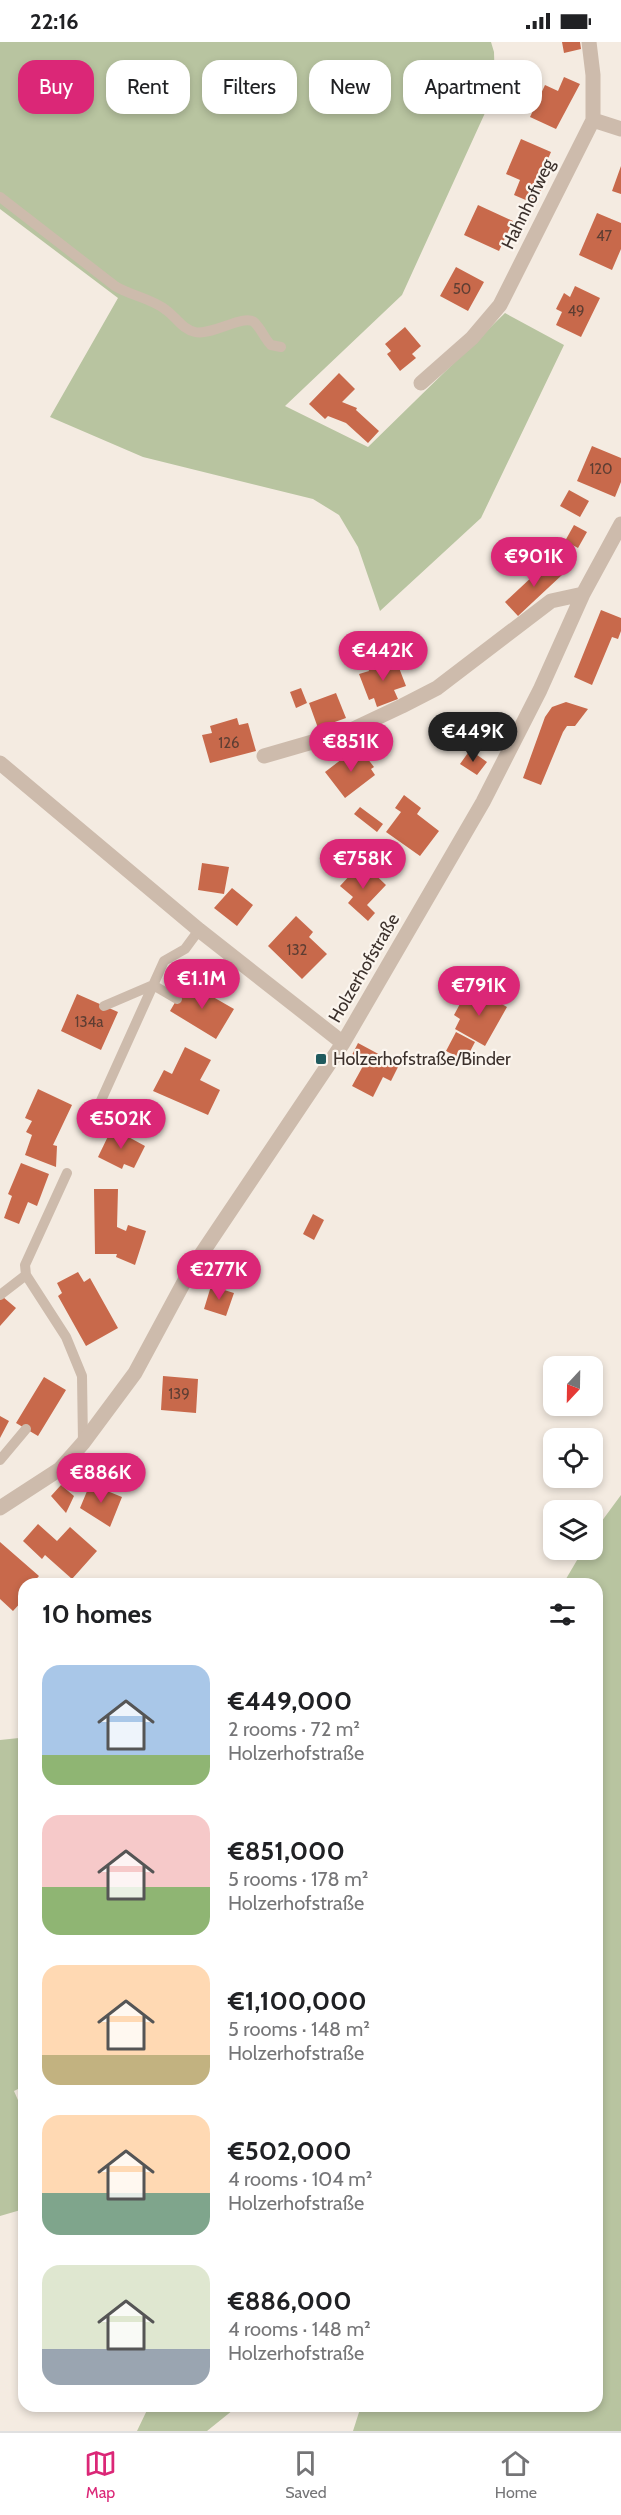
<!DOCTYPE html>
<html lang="en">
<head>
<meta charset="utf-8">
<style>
  body { margin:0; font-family:Cabin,sans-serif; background:#f2f2f2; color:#202124; height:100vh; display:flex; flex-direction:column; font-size:22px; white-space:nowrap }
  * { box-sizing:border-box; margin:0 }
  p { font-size:20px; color:#757577 }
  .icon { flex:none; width:33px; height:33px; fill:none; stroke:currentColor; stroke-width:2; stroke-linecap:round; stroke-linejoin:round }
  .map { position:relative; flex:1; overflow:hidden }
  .panel { position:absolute; left:18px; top:1536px; width:585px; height:834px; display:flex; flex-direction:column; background:#fff; border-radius:18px; box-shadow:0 3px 9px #0003 }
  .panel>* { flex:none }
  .hud { position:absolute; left:18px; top:18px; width:585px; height:54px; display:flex; gap:12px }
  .needle { width:39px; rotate:202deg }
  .tools { position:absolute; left:543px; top:1314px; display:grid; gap:12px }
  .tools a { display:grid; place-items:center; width:60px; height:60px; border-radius:12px; background:#fff; box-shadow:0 3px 9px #0003; font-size:30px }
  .price { position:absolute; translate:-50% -51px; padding:0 14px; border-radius:21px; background:#db2777; color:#fff; font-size:20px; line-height:39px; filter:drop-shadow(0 2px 3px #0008) }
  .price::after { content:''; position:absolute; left:50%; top:36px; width:18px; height:14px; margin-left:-9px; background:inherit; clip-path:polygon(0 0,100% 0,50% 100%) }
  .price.current { background:#222; color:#fff }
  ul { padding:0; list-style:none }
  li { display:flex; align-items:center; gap:18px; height:150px; padding:0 24px }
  li span { display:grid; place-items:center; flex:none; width:168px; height:120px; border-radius:18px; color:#555 }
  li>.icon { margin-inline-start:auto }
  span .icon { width:72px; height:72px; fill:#fffc; stroke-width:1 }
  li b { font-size:26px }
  h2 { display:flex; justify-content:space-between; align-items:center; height:72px; padding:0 24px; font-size:26px }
  .chip { padding:0 21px; border-radius:18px; background:#fff; box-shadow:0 3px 9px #0003; font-size:21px; line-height:54px }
  .chip.current { background:#db2777; color:#fff }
  .status { display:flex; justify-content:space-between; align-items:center; height:42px; padding:0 30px; background:#fff; direction:ltr }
  .status svg { height:16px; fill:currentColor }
  .tab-bar { display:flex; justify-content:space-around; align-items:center; height:84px; border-top:2px solid #e0e0e0; background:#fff; font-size:16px; color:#757577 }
  .tab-bar a { display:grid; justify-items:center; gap:3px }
  .tab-bar .current { color:#db2777 }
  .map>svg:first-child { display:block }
  .green { fill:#b8c4a0 }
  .building { fill:#c8694b }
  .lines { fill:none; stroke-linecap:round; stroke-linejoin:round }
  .service { stroke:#cdbbac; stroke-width:10 }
  .minor { stroke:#cdbbac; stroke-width:15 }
  .poi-dot { fill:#1f5a5e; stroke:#fbf5ee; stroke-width:2 }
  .labels { text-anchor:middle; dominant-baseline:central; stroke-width:4.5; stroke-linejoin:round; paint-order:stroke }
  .number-label { font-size:15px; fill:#5e3e33 }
  .street-label { font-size:18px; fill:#3b302b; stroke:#fbf5ee }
  .poi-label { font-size:18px; fill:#3b302b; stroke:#fbf5ee; text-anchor:start }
</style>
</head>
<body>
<div class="status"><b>22:16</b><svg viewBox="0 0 49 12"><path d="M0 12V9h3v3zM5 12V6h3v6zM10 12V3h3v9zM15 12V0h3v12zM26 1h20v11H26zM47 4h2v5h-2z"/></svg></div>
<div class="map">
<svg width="621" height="2389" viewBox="0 0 621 2389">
  <rect width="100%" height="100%" fill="#f4ebe1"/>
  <!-- green -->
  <path class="green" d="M0,0H491L494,10L495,49L402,253L285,364L368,405L505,271L564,303L481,476L380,569L358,505L339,473L313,457L143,415L50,375L118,256L0,167Z
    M621,1453V2389H353L361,2364H597V1542H563L583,1508H592L593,1491Z
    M19,1696L24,1697V2044L14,2049L24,2072V2167L0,2174V1698Z
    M149,2364H238L207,2389H137Z"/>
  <!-- building -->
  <path class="building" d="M562,0H580L581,7L564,11Z
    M564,35L580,42L556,87L530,75L545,43L558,49Z
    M521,97L551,110L541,133L547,135L535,162L514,153L520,138L506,132Z
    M621,124V152L612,149Z
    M478,163L513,179L499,209L464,193Z
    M597,171L621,181V207L612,228L579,213Z
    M456,225L484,240L468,269L440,254Z
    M575,244L600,256L581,295L556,283L562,270L556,267L564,251L570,255Z
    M405,285L421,304L412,312L416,316L400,329L387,312L391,309L385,302Z
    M339,331L355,347L342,360L357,366L356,368L379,389L368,401L346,381L328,374L325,377L309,362Z
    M592,404L621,416V440L615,455L577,439Z
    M569,448L589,459L580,475L560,464Z
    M574,483L587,490L578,506L565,499Z
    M522,506L536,521L526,530L512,515Z
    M550,518L563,532L518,574L505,560Z
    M601,568L621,576V589L618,597L612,595L592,643L574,635Z
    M383,616L385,622L396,618L406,644L394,648L398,657L377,665L374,656L369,658L359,632L369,629L367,623Z
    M301,646L307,661L296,666L290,650Z
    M336,651L346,676L318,686L309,661Z
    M566,660L588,667L575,684H567L563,690L541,743L523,736L545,675L552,665Z
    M237,676L239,683L248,681L256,709L210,721L202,693L212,691L210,684Z
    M355,707L356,709L360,707L374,725L371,727L375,733L345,756L325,730Z
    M470,708L487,720L477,733L460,722Z
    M404,753L421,766L417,772L439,789L420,814L386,790L401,770L395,766Z
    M360,765L383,782L377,790L354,772Z
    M362,820L386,843L367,863L375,871L368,879L348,861L353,855L340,844Z
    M202,821L229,825L224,852L198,848Z
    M232,846L253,863L237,884L214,866Z
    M296,874L313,890L309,895L327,912L302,937L268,904Z
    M187,940L234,967L216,997L170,969Z
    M477,948L507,965L485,1004L455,987L460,977L454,973L462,958L469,962Z
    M77,952L118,970L101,1008L61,989Z
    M456,990L475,1000L465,1019L446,1009Z
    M358,1001L399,1023L391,1039L383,1035L373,1055L352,1044L363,1024L350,1017Z
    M185,1005L211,1018L200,1038L220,1048L208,1073L153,1049L164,1028L172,1032Z
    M38,1047L72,1063L53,1103L57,1104L56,1125L25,1113L32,1093L26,1090L32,1079L25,1076Z
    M126,1060L142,1068L135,1083L119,1075Z
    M112,1086L145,1104L134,1126L124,1122L122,1127L98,1115Z
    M21,1121L49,1132L37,1164L28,1160L19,1182L4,1176L12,1154L8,1152Z
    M94,1147H118L117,1185L126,1189L128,1183L146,1189L135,1223L116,1215L117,1212H95Z
    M313,1172L324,1178L314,1198L303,1192Z
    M78,1230L84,1240L90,1236L118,1286L86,1304L58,1254L62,1251L57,1241Z
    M211,1244L234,1251L226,1274L204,1267Z
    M3,1255L16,1266L0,1284V1258Z
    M163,1334L198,1337L196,1371L161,1368Z
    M44,1335L66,1348L38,1394L16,1381Z
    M0,1374L9,1379L0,1396Z
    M90,1442L122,1455L110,1485L80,1466Z
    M61,1443L74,1454L66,1471L51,1454Z
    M38,1482L57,1499L70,1485L97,1509L72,1537L45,1513L42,1517L23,1499Z
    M0,1500L39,1534L32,1542H24V1557L13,1569L0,1557Z"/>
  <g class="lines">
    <!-- service -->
    <path class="service" d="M0,155L115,244C131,254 151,256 166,268C177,276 182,287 195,290C212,294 243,272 254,280C261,286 264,296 271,303L281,305
      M104,964L153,943L177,957
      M96,1088L99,1063L164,919L185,907L199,888
      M67,1131L25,1223L26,1233L66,1295L82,1334L83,1401
      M0,1253L26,1233
      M0,1418L26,1387"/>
    <!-- minor -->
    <path class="minor" d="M589,0L593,33V78L621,87
      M421,341L472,296L500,263L593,78
      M264,714L347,690L402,664L437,646L551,559L583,552
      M0,721L199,888L343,1001
      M0,1466L60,1427L83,1401L135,1331L190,1229L343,1001L483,760L540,648L583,552L621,482"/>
  </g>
  <!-- markers -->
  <rect class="poi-dot" x="315" y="1011" width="12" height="12" rx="3"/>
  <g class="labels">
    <!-- number labels -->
    <g class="number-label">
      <text x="604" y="194">47</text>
      <text x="462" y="247">50</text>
      <text x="576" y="269">49</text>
      <text x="601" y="427">120</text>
      <text x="229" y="701">126</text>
      <text x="297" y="908">132</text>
      <text x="89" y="980">134a</text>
      <text x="179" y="1352">139</text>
    </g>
    <!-- street labels -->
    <g class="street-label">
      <text transform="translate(528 162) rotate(-64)">Hahnhofweg</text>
      <text transform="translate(364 926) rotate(-60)">Holzerhofstraße</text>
    </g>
    <!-- poi labels -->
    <g class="poi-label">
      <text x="333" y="1017">Holzerhofstraße/Binder</text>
    </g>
  </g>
</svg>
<div class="tools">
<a><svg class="needle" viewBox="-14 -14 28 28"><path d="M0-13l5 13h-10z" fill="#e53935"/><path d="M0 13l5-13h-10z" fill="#757577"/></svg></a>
<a><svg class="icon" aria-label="locate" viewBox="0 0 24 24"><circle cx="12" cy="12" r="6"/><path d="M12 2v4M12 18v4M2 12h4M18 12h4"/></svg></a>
<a><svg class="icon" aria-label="layers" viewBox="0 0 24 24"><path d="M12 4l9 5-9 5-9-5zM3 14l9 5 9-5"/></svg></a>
</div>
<b class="price" style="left:534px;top:546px">€901K</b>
<b class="price" style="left:383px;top:640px">€442K</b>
<b class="price current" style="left:473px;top:721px">€449K</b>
<b class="price" style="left:351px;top:731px">€851K</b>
<b class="price" style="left:363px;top:848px">€758K</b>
<b class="price" style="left:202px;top:968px">€1.1M</b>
<b class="price" style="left:479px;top:975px">€791K</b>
<b class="price" style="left:121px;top:1108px">€502K</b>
<b class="price" style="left:219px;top:1259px">€277K</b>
<b class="price" style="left:101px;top:1462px">€886K</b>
<div class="hud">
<a class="chip current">Buy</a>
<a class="chip">Rent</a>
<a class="chip">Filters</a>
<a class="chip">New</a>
<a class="chip">Apartment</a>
</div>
<section class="panel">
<h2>10 homes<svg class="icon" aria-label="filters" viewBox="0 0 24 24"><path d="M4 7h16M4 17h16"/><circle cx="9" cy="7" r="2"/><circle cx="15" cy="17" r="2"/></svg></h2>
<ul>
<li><span style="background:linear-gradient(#a9c7e8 75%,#8fb573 0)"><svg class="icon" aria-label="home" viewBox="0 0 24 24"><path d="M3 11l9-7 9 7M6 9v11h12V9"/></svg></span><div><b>€449,000</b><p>2 rooms · 72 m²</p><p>Holzerhofstraße</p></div></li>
<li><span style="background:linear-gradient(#f6c9c9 60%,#8fb573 0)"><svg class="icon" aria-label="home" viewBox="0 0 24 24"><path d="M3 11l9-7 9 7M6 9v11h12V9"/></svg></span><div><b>€851,000</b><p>5 rooms · 178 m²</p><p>Holzerhofstraße</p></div></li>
<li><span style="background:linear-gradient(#ffd9b3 75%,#c2b280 0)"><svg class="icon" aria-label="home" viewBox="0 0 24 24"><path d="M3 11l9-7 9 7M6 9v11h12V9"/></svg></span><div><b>€1,100,000</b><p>5 rooms · 148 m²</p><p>Holzerhofstraße</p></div></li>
<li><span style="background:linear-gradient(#ffd9b3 65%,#7fa58c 0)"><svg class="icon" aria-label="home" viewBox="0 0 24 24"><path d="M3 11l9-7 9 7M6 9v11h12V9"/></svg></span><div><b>€502,000</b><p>4 rooms · 104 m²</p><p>Holzerhofstraße</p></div></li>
<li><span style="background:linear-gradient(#dfe7d0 70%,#9aa5b1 0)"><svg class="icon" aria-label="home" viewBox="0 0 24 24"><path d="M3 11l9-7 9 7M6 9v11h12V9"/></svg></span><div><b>€886,000</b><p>4 rooms · 148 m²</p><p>Holzerhofstraße</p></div></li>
</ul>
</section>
</div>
<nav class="tab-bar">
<a class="current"><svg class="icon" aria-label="map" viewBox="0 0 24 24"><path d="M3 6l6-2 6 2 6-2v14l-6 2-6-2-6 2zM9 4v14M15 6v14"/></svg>Map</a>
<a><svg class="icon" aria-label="saved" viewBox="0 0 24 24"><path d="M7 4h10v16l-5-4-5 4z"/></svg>Saved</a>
<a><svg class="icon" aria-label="home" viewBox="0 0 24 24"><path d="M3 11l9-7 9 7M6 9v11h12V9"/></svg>Home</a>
</nav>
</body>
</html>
